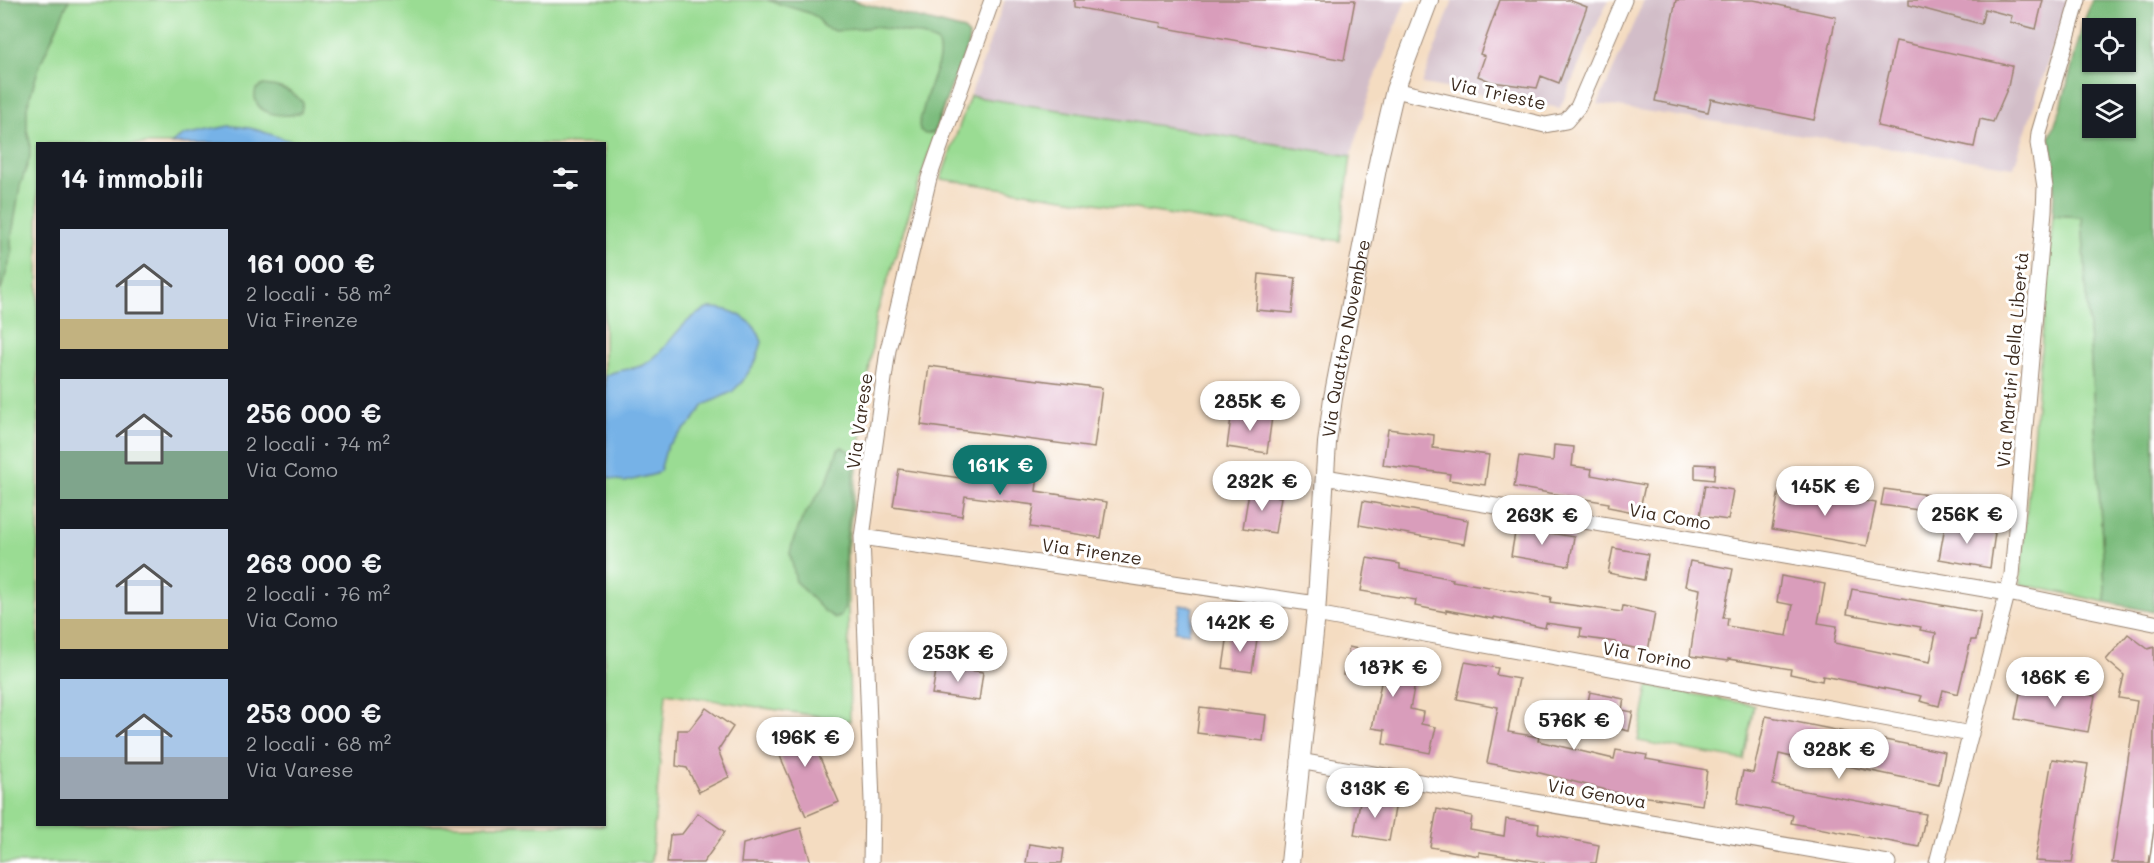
<!DOCTYPE html>
<html lang="it">
<head>
<meta charset="utf-8">
<style>
  body { margin:0; font-family:Mali,sans-serif; background:#20242c; color:#f1f3f6; height:100vh; display:flex; flex-direction:column; font-size:22px; white-space:nowrap }
  * { box-sizing:border-box; margin:0 }
  p { font-size:20px; color:#9ea1a6 }
  .icon { flex:none; width:33px; height:33px; fill:none; stroke:currentColor; stroke-width:2; stroke-linecap:round; stroke-linejoin:round }
  .map { position:relative; flex:1; overflow:hidden }
  .panel { position:absolute; left:36px; top:142px; width:570px; height:684px; display:flex; flex-direction:column; background:#171b24; border-radius:0px; box-shadow:0 2px 4px #0004 }
  .panel>* { flex:none }
  .tools { position:absolute; left:2082px; top:18px; display:grid; gap:12px }
  .tools a { display:grid; place-items:center; width:54px; height:54px; border-radius:0px; background:#171b24; box-shadow:0 2px 4px #0004; font-size:30px }
  .price { position:absolute; translate:-50% -51px; padding:0 14px; border-radius:21px; background:#fff; color:#222; font-size:20px; line-height:39px; filter:drop-shadow(0 2px 3px #0008) }
  .price::after { content:''; position:absolute; left:50%; top:36px; width:18px; height:14px; margin-left:-9px; background:inherit; clip-path:polygon(0 0,100% 0,50% 100%) }
  .price.selected { background:#0f766e; color:#fff }
  ul { padding:0; list-style:none }
  li { display:flex; align-items:center; gap:18px; height:150px; padding:0 24px }
  li span { display:grid; place-items:center; flex:none; width:168px; height:120px; border-radius:0px; color:#555 }
  li>.icon { margin-inline-start:auto }
  span .icon { width:72px; height:72px; fill:#fffc; stroke-width:1 }
  li b { font-size:26px }
  h2 { display:flex; justify-content:space-between; align-items:center; height:72px; padding:0 24px; font-size:26px }
  .map>svg:first-child { display:block }
  .industrial { fill:#d2bdc8 }
  .green { fill:#9adc93; stroke:#6a8358; stroke-width:1.5; fill-rule:evenodd }
  .forest { fill:#7bbc7d; stroke:#5b734e; stroke-width:1.5; fill-rule:evenodd }
  .water { fill:#76b2e7; stroke:#586e82; stroke-width:1.5 }
  .building { fill:#d99dbb }
  .lines { fill:none; stroke-linecap:round; stroke-linejoin:round }
  .minor-casing { stroke:#988370; stroke-width:17 }
  .tertiary-casing { stroke:#988370; stroke-width:20 }
  .minor { stroke:#fff; stroke-width:15 }
  .tertiary { stroke:#fff; stroke-width:18 }
  .labels { text-anchor:middle; dominant-baseline:central; stroke-width:6; stroke-linejoin:round; paint-order:stroke }
  .street-label { font-size:18px; fill:#3b2a1e; stroke:#fff }
</style>
</head>
<body>
<div class="map">
<svg width="2154" height="863" viewBox="0 0 2154 863">
  <rect width="100%" height="100%" fill="#fff"/>
  <filter id="ink" filterUnits="userSpaceOnUse"><feTurbulence type="fractalNoise" baseFrequency=".0167" numOctaves="2"/><feDisplacementMap in="SourceGraphic" scale="12" xChannelSelector="R" yChannelSelector="G"/><feConvolveMatrix kernelMatrix="1 2 1 2 8 2 1 2 1" color-interpolation-filters="sRGB"/></filter>
  <filter id="wash" filterUnits="userSpaceOnUse"><feTurbulence type="fractalNoise" baseFrequency=".008" numOctaves="4" result="noise"/><feDisplacementMap in="SourceGraphic" scale="24" xChannelSelector="R" yChannelSelector="G"/><feGaussianBlur stdDeviation="1.35" result="paint"/><feColorMatrix in="noise" values="0 0 0 0 0 0 0 0 0 0 0 0 0 0 0 0 0 1.4 0 .05"/><feComposite in="paint" operator="in"/></filter>
  <g filter="url(#wash)">
    <rect width="100%" height="100%" fill="#f4dcc1"/>
    <!-- industrial -->
    <path class="industrial" d="M1005,0H1406L1372,85L1351,156L970,96Z
      M1453,0H1608L1560,108L1422,84Z
      M1644,0H2068L2014,167L1598,104Z"/>
    <!-- green -->
    <path class="green" d="M0,0H820L966,38L876,316L847,550L850,721L666,693L651,863H0ZM38,144H604V825H38Z
      M970,96L1351,156L1340,241L941,179Z
      M2053,215L2082,217L2106,602L2020,584Z
      M1648,686L1754,705L1744,760L1638,741Z"/>
    <!-- forest -->
    <path class="forest" d="M0,0H69L39,67L27,107V130L30,142V157L20,186L11,241L12,254L0,293Z
      M767,0H850L964,30L969,35L968,44L933,133L925,134L920,130L919,124C923,111 926,96 931,83C936,68 943,57 937,42L917,34L875,27L835,31L824,27L817,17L809,13Z
      M2092,0H2154V612L2106,602L2082,217L2053,215L2055,168L2050,137L2061,108L2083,24ZM2126,28V62H2092V28ZM2126,94V128H2092V94Z
      M263,85C279,86 293,90 303,103L301,112C285,120 248,114 256,89Z
      M842,447L850,451L855,464L845,549V607L841,616L835,618L824,611L796,582L790,553L793,541L802,519L827,481L838,450Z"/>
    <!-- water -->
    <path class="water" d="M229,126C255,125 279,140 305,144H170L184,135Z
      M709,308C731,307 755,319 762,342L756,361L742,382L732,392L704,405L693,421L667,446L660,471L656,474L625,482L605,477V376C617,368 633,371 645,364C670,349 677,321 709,308Z
      M1180,605L1193,607L1189,633L1175,631Z"/>
    <g id="blocks">
      <!-- building -->
      <path class="building" d="M1074,0H1355L1344,60L1160,27L1161,23L1074,7Z
        M1500,0H1569L1587,7L1559,83L1541,76L1537,88L1492,82L1478,76L1485,56L1480,54Z
        M1676,0H1754L1836,17L1814,120L1711,99L1708,112L1655,101Z
        M1909,0H2043L2036,29L2010,22L2012,16L1985,9L1981,24L1909,5Z
        M1896,41L2012,66L2008,87L1993,122L1980,119L1974,147L1877,126Z
        M1259,274L1296,278L1292,313L1256,310Z
        M929,366L1102,388L1094,448L921,425Z
        M1232,411L1272,417L1267,453L1227,447Z
        M1388,429L1434,435L1433,448L1489,455L1485,485L1449,480L1450,474L1383,465Z
        M1554,445L1574,447L1572,466L1592,469L1591,475L1645,485L1639,513L1608,507L1609,503L1514,487L1519,456L1553,461Z
        M970,458L1039,468L1036,491L1107,502L1101,538L1030,527L1034,505L965,496L962,516L893,506L899,469L967,479Z
        M1695,464L1715,465L1714,480L1695,478Z
        M1705,485L1733,490L1728,520L1700,516Z
        M1884,489L1937,496L1934,512L1881,505Z
        M1779,490L1841,501L1842,497L1876,503L1867,546L1772,529Z
        M1249,492L1281,497L1275,533L1243,528Z
        M1363,501L1468,520L1464,544L1359,525Z
        M1946,520L1965,523V528L1995,533L1990,568L1939,559Z
        M1516,527L1574,537L1569,566L1511,556Z
        M1613,548L1648,554L1644,580L1608,573Z
        M1367,558L1400,564V569L1453,579L1452,581L1551,597L1550,602L1622,612L1623,606L1655,613L1648,651L1615,644V642L1580,637L1581,628L1546,623L1545,628L1494,617V619L1446,610V612L1415,606L1416,600L1361,591Z
        M1690,561L1733,569L1723,618H1728L1727,626L1787,636L1793,605L1777,602L1781,576L1825,584L1818,623L1837,626L1834,643L1930,662L1936,633L1920,630L1921,627L1847,614L1852,589L1981,612L1976,640H1971L1958,694L1943,690L1939,706L1920,701L1922,696L1823,676L1822,681L1790,674L1791,669L1728,659V661L1690,656L1700,589L1685,586Z
        M1228,634L1257,639L1252,672L1223,668Z
        M2128,634L2148,649L2154,647V829L2149,863H2112L2137,701L2119,698L2124,675L2106,660Z
        M1349,647L1419,662L1410,709L1423,712L1421,724L1436,727L1430,753L1383,744L1385,730L1372,728L1381,683L1343,675Z
        M1465,662L1498,668L1496,675L1519,679L1508,732L1539,737L1538,741L1614,759L1616,750L1647,755L1646,759L1707,770L1702,805L1614,792L1540,773L1487,763L1498,707L1457,699Z
        M937,665L983,672L979,701L932,694Z
        M2022,683L2095,696L2088,732L2015,719Z
        M1590,692L1624,699L1622,710L1633,712L1629,731L1584,721Z
        M1200,707L1266,715L1263,741L1197,733Z
        M706,708L733,727L718,750L729,777L699,792L687,768L676,766L678,730H689Z
        M1766,716L1945,752L1939,785L1809,758L1808,761L1779,754L1773,785L1926,814L1919,847L1791,823L1793,815L1737,804L1743,771L1753,773Z
        M804,721L839,802L806,816L771,735Z
        M2052,759L2088,764L2072,863L2035,861Z
        M1361,796L1396,803L1389,841L1354,835Z
        M1437,809L1472,816L1470,830L1504,836L1506,819L1539,824L1538,833L1599,845L1596,863H1548L1479,852V856L1430,847Z
        M698,813L725,832L703,863H667L670,835L682,834Z
        M801,828L811,863H741L743,844Z
        M1029,844L1064,849L1062,863H1026Z"/>
    </g>
  </g>
  <g filter="url(#ink)">
    <use href="#blocks" fill-opacity="0" stroke="#988370" stroke-width="1.5"/>
    <g class="lines">
      <defs>
        <path id="minor" d="M1395,90L1545,125L1566,121L1578,107L1624,0
          M1325,477L2008,593L2154,623
          M862,537L1316,604
          M1316,614L1971,734
          M1299,761L1888,863
          M871,863L872,802L862,537L888,350L929,178L992,0
          M1937,863L2012,575L2044,211L2045,187L2038,143L2039,133L2078,0"/>
        <g id="tertiary">
          <path id="s1" d="M1290,863L1316,614L1327,443L1333,398L1379,158L1395,90L1429,0"/>
        </g>
      </defs>
      <!-- minor casing -->
      <use href="#minor" class="minor-casing"/>
      <!-- tertiary casing -->
      <use href="#tertiary" class="tertiary-casing"/>
      <!-- minor -->
      <use href="#minor" class="minor"/>
      <!-- tertiary -->
      <use href="#tertiary" class="tertiary"/>
    </g>
  </g>
  <g class="labels">
    <!-- street labels -->
    <g class="street-label">
      <text transform="translate(1498 93) rotate(12)">Via Trieste</text>
      <text stroke="none"><textPath href="#s1" startOffset="528">Via Quattro Novembre</textPath></text>
      <text transform="translate(2012 360) rotate(-85)">Via Martiri della Libertà</text>
      <text transform="translate(859 421) rotate(-82)">Via Varese</text>
      <text transform="translate(1670 516) rotate(10)">Via Como</text>
      <text transform="translate(1092 551) rotate(8)">Via Firenze</text>
      <text transform="translate(1647 655) rotate(10)">Via Torino</text>
      <text transform="translate(1597 793) rotate(10)">Via Genova</text>
    </g>
  </g>
</svg>
<div class="tools">
<a><svg class="icon" aria-label="locate" viewBox="0 0 24 24"><circle cx="12" cy="12" r="6"/><path d="M12 2v4M12 18v4M2 12h4M18 12h4"/></svg></a>
<a><svg class="icon" aria-label="layers" viewBox="0 0 24 24"><path d="M12 4l9 5-9 5-9-5zM3 14l9 5 9-5"/></svg></a>
</div>
<b class="price" style="left:1250px;top:432px">285K €</b>
<b class="price selected" style="left:1000px;top:496px">161K €</b>
<b class="price" style="left:1262px;top:512px">232K €</b>
<b class="price" style="left:1825px;top:517px">145K €</b>
<b class="price" style="left:1967px;top:545px">256K €</b>
<b class="price" style="left:1542px;top:546px">263K €</b>
<b class="price" style="left:1240px;top:653px">142K €</b>
<b class="price" style="left:958px;top:683px">253K €</b>
<b class="price" style="left:1393px;top:698px">187K €</b>
<b class="price" style="left:2055px;top:708px">186K €</b>
<b class="price" style="left:1574px;top:751px">576K €</b>
<b class="price" style="left:805px;top:768px">196K €</b>
<b class="price" style="left:1839px;top:780px">328K €</b>
<b class="price" style="left:1375px;top:819px">313K €</b>
<section class="panel">
<h2>14 immobili<svg class="icon" aria-label="filters" viewBox="0 0 24 24"><path d="M4 7h16M4 17h16"/><circle cx="9" cy="7" r="2"/><circle cx="15" cy="17" r="2"/></svg></h2>
<ul>
<li><span style="background:linear-gradient(#c9d6e8 75%,#c2b280 0)"><svg class="icon" aria-label="home" viewBox="0 0 24 24"><path d="M3 11l9-7 9 7M6 9v11h12V9"/></svg></span><div><b>161 000 €</b><p>2 locali · 58 m²</p><p>Via Firenze</p></div></li>
<li><span style="background:linear-gradient(#c9d6e8 60%,#7fa58c 0)"><svg class="icon" aria-label="home" viewBox="0 0 24 24"><path d="M3 11l9-7 9 7M6 9v11h12V9"/></svg></span><div><b>256 000 €</b><p>2 locali · 74 m²</p><p>Via Como</p></div></li>
<li><span style="background:linear-gradient(#c9d6e8 75%,#c2b280 0)"><svg class="icon" aria-label="home" viewBox="0 0 24 24"><path d="M3 11l9-7 9 7M6 9v11h12V9"/></svg></span><div><b>263 000 €</b><p>2 locali · 76 m²</p><p>Via Como</p></div></li>
<li><span style="background:linear-gradient(#a9c7e8 65%,#9aa5b1 0)"><svg class="icon" aria-label="home" viewBox="0 0 24 24"><path d="M3 11l9-7 9 7M6 9v11h12V9"/></svg></span><div><b>253 000 €</b><p>2 locali · 68 m²</p><p>Via Varese</p></div></li>
</ul>
</section>
</div>
</body>
</html>
